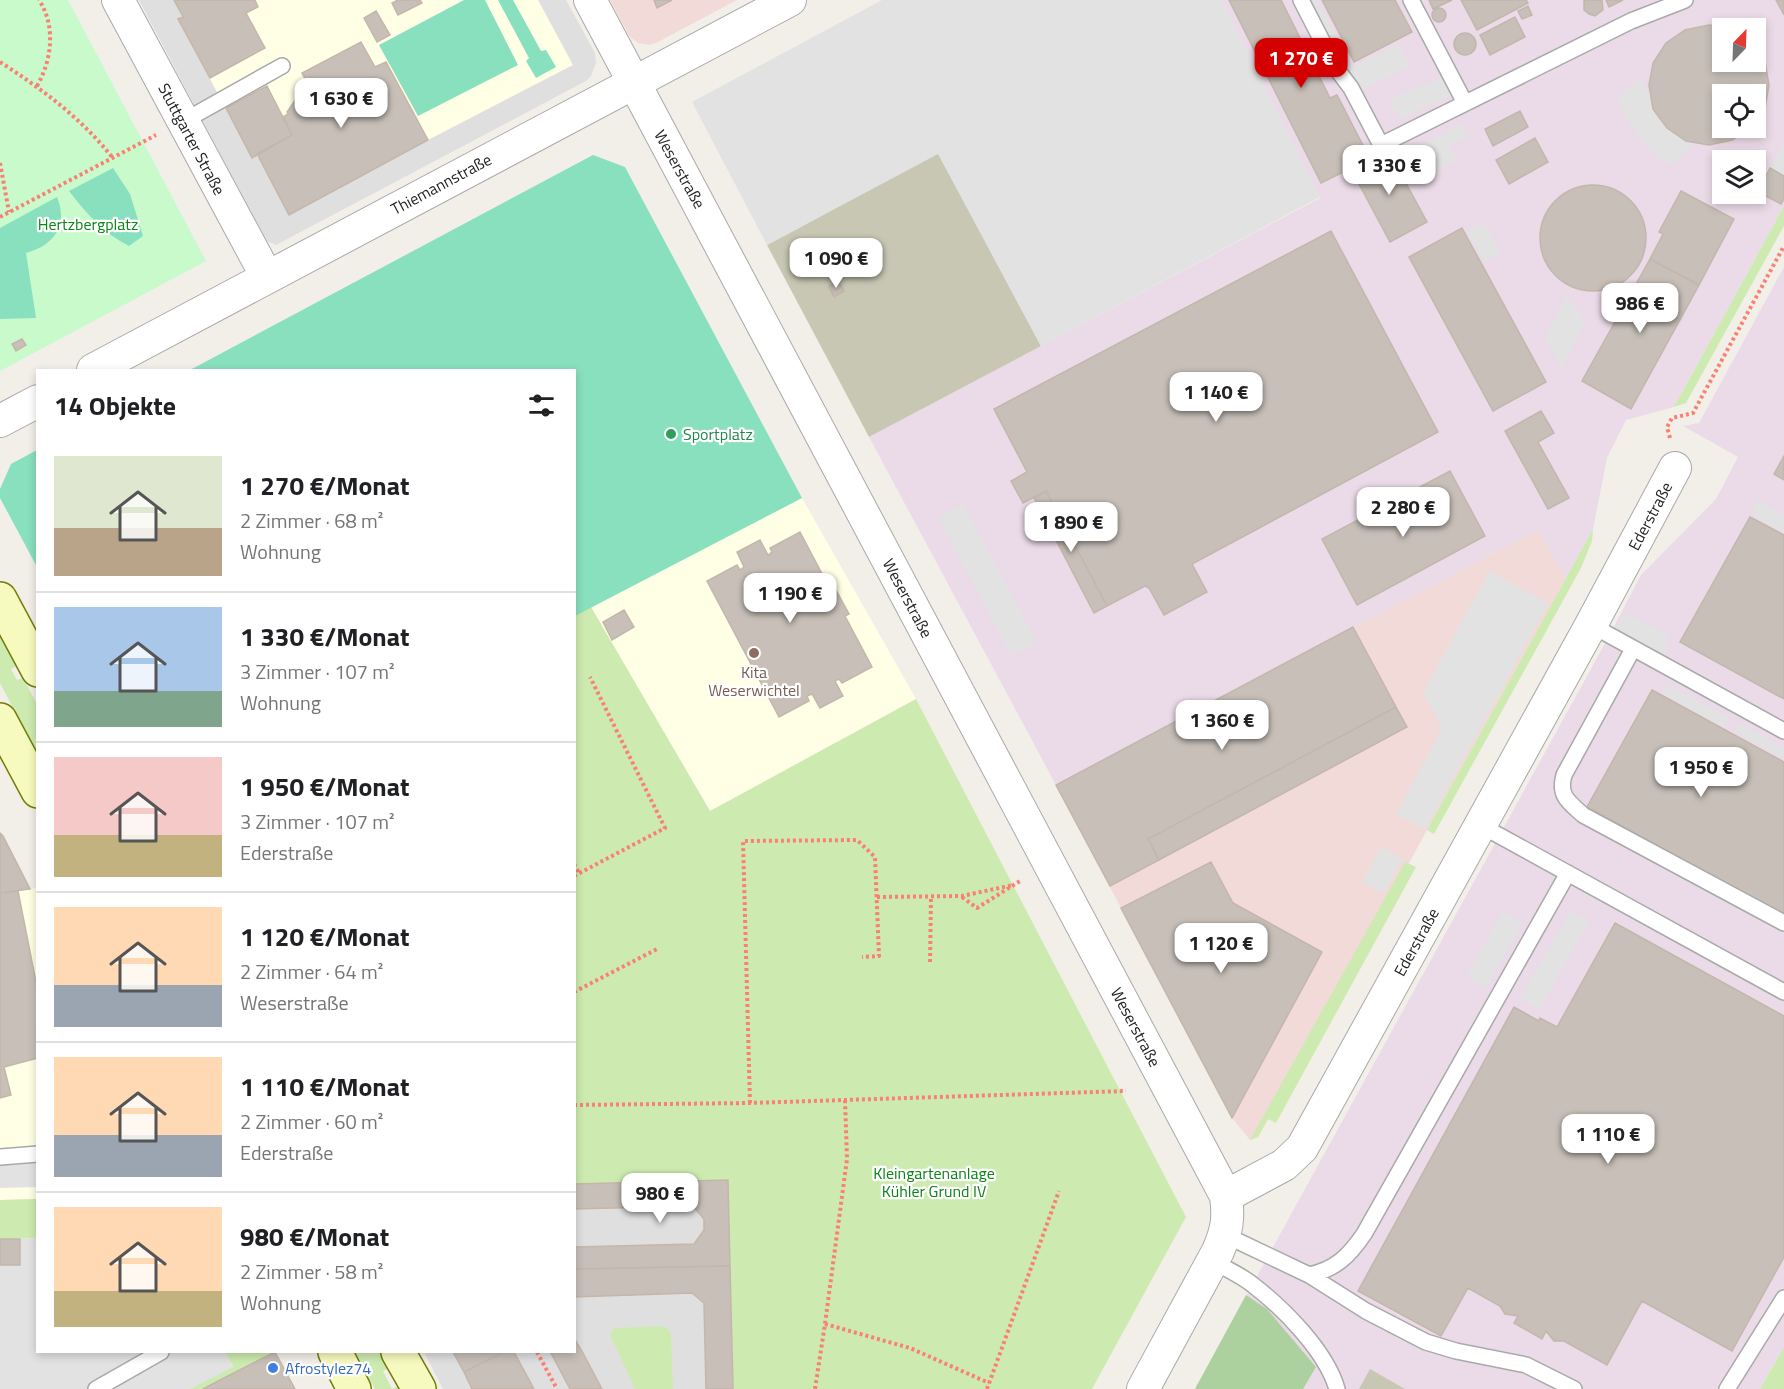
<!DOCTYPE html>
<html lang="de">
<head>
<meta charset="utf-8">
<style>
  body { margin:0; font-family:"Titillium Web",sans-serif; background:#f6f6f6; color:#202124; height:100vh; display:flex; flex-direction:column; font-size:22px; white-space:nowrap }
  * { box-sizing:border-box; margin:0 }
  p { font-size:20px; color:#757577 }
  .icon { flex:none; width:33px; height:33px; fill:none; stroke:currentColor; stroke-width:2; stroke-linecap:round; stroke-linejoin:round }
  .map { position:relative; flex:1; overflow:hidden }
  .sheet { position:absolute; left:36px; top:369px; width:540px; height:984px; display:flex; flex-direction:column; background:#fff; border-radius:0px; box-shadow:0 3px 9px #0003 }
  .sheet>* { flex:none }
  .needle { width:39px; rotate:23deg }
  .buttons { position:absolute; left:1712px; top:18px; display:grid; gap:12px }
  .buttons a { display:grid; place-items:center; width:54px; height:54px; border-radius:0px; background:#fff; box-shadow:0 3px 9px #0003; font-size:30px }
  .price { position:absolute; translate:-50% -51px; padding:0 14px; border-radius:12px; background:#fff; color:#222; font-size:20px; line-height:39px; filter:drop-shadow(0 2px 3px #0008) }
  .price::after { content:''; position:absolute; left:50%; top:36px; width:18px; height:14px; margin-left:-9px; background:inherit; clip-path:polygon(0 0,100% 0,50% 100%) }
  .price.on { background:#d40000; color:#fff }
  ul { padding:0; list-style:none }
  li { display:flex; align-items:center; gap:18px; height:150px; padding:0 18px }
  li+li { border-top:2px solid #e0e0e0 }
  li span { display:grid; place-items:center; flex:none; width:168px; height:120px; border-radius:0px; color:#555 }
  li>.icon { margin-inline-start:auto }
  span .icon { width:72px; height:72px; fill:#fffc; stroke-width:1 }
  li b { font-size:26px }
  h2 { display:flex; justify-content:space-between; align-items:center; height:72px; padding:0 18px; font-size:26px }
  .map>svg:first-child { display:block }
  .residential { fill:#e0dfdf }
  .commercial { fill:#f2dad9 }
  .industrial { fill:#ebdbe8; fill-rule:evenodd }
  .education { fill:#ffffe5 }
  .construction { fill:#c7c7b4 }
  .grass { fill:#cdebb0 }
  .forest { fill:#add19e }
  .park { fill:#c8facc }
  .pitch { fill:#88e0be }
  .parking { fill:#e2e2e2 }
  .building { fill:#c7bfb8; stroke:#c4b6ab; stroke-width:1.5 }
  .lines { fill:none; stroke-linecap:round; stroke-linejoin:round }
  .lane-casing { stroke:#a9a9a9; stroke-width:18 }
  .street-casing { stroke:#a9a9a9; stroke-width:34 }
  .secondary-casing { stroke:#707d05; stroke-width:36 }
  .path { stroke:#fa8072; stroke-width:4; stroke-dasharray:3 3; stroke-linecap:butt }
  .lane { stroke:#fff; stroke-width:15 }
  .street { stroke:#fff; stroke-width:32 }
  .secondary { stroke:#f7fabf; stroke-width:33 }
  .leisure-dot { fill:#2e9e5b; stroke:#fff; stroke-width:2 }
  .education-dot { fill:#8d6e63; stroke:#fff; stroke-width:2 }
  .shop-dot { fill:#3f7fe0; stroke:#fff; stroke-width:2 }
  .labels { text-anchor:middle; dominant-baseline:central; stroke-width:4.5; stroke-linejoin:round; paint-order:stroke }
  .street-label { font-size:16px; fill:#222; stroke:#fff }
  .park-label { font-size:16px; fill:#0c8416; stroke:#fff }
  .leisure-label { font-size:16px; fill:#27864d; stroke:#fff; text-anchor:start }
  .education-label { font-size:16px; fill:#785e54; stroke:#fff }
  .shop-label { font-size:16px; fill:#366cbe; stroke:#fff; text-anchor:start }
</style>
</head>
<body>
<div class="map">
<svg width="1784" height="1389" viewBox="0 0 1784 1389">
  <rect width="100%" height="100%" fill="#f2efe9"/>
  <!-- residential -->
  <path class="residential" d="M139,0H566L595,53L596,63L591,76L586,81L276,245L267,241L260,230Z
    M728,1180L733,1389H443L424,1352H574L575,1184Z"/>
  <!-- commercial -->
  <path class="commercial" d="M610,0H737L658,42L649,45L638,43L630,37Z
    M1538,530L1566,578L1258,1137L1250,1140L1232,1118L1056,785Z"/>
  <!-- industrial -->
  <path class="industrial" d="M1221,0H1784V206L1674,407L1626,420L1607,458L1593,529L1566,578L1538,530L1056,785L869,437L1320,198ZM1722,28H1755V62H1722ZM1722,94H1755V128H1722ZM1722,160H1755V194H1722Z
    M1784,267V1347L1760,1389H1195L1604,645L1641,575L1716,499L1738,457L1683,426L1699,423Z"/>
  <!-- education -->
  <path class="education" d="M174,0H538L573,65L428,140L289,215L257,156L252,158L178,19L182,17Z
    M802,498L916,699L710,811L591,607Z
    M36,888L37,892V1199L0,1200V893Z"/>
  <!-- construction -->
  <path class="construction" d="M938,153L1041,346L869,437L767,245Z
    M1370,1369L1405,1389H1359Z"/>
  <!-- grass -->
  <path class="grass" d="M1784,206V226L1686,403L1674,407Z
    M1593,529L1592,541L1581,568L1434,834L1427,830Z
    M591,607L710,811L916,699L1186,1217L1092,1389H733L728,1180L575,1184L574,616Z
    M0,637H1L17,666L11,669L17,680L23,678L37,704V754L0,683Z
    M1405,862L1416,867L1276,1123L1268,1119L1258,1137L1250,1140Z
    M37,1199V1238L0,1239V1200Z
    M663,1326L671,1332L673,1389H635L610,1335L614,1328Z
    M1784,1347V1389H1760Z
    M225,1352H275L203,1389H189L233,1366Z
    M355,1352H380L389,1368L383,1371L392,1389L398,1386L400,1389H375Z"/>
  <!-- forest -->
  <path class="forest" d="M1246,1295L1267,1309L1316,1367L1303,1389H1195Z"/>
  <!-- park -->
  <path class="park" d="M0,0H68L206,261L0,371Z"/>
  <!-- pitch -->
  <path class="pitch" d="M464,0H485L518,65L418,116L379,45Z
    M498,0H513L541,51L546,50L556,67L536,78L526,61L529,58Z
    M593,155L625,167L802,498L575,616L574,370H190Z
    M113,168L130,194L143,236L129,246C103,233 87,214 69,191Z
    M57,197C69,226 53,246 26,253L36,318L0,319V228Z
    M37,450V567L0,498V489L11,464Z"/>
  <!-- parking -->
  <path class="parking" d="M882,0H1221L1320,197L1041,346L938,154L767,245L692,102Z
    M1308,0H1318L1352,67L1399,44L1410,66L1356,93Z
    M1445,76L1453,95L1399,119L1390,100Z
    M1639,79L1649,93L1653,109L1661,122L1679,137L1694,144L1673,165L1662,160L1643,143L1629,122L1618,99Z
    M1462,124L1468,136L1449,146L1457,160L1427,175L1414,149Z
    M1784,143V176L1770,168Z
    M1483,222L1501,253L1484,262L1467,231Z
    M1567,296L1585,322L1562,367L1545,338Z
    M1755,499L1784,515V533L1753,516Z
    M963,504L1037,642L1012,656L938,517Z
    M1489,571L1548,603L1425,830L1396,814L1442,728L1423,693Z
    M1624,613L1667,634L1665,656L1615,631Z
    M1667,684L1729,718L1724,728L1662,693Z
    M1740,723L1784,748V759L1735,732Z
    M1381,847L1403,859L1383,894L1362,882Z
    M1571,911L1589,921L1539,1009L1520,999Z
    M1502,912L1522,923L1487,987L1467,977Z
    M37,1162V1187L0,1188V1163Z
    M37,1238L38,1352H225L233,1367L190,1389H0V1265H20V1239Z"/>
  <!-- building -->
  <path class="building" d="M174,0H255L258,7L246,13L265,48L210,78L178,19L183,17Z
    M398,0H420L422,3L398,15L392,3Z
    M654,0H672L657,8Z
    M1229,0H1281L1330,98L1337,95L1370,159L1321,183Z
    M1322,0H1395L1412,32L1354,62Z
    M1429,0H1452L1433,9Z
    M1461,0H1526L1528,3L1477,30Z
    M1584,0H1602L1603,10L1595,16L1589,14L1584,10Z
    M1606,0H1623L1609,7Z
    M1776,0H1784V15Z
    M1528,6L1532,15L1522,19L1518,11Z
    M1432 15a7 7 0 1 1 14 0a7 7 0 1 1-14 0Z
    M376,11L390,35L377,42L364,18Z
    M1515,17L1525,37L1490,55L1480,35Z
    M1709,25L1729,28H1722V62H1755V47L1765,62L1769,85L1765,108L1755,124V94H1722V128H1752L1732,140L1709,145L1686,141L1667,128L1653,109L1649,85L1653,63L1666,43L1685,30Z
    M1454 44a11 11 0 1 1 22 0a11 11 0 1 1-22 0Z
    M361,42L375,67L386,62L428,140L289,215L257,154L292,135L283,117L288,114L287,112L296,99L311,90L302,73Z
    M267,86L292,135L252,158L226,108Z
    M1520,111L1528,127L1493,146L1485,129Z
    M1535,138L1548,162L1509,184L1496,160Z
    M1388,150L1427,222L1390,242L1351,169Z
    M1770,168L1784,176V199L1781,204L1758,192Z
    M1540 238a53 53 0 1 1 106 0a53 53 0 1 1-106 0Z
    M1681,191L1734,219L1699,285L1650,259L1663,234L1659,232Z
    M1462,228L1546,382L1493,411L1409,257Z
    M1331,231L1438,432L1192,564L1207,592L1164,615L1149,588L1145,586L1107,606L1046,491L1023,503L1011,481L1027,472L994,409Z
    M1650,259L1699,285L1631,409L1582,381Z
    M838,281L844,291L834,297L829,286Z
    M22,339L26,345L16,351L12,344Z
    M1541,411L1554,433L1538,442L1569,498L1548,509L1505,431Z
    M1784,456V480L1774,474Z
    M1450,471L1485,536L1357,605L1322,539Z
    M1046,491L1107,606L1094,613L1034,498Z
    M1750,517L1784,535V699L1680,642Z
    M800,532L827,583L831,581L849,614L845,616L872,667L842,683L839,679L835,681L843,696L820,708L812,694L807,696L809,701L779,717L707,581L737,565L740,570L744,567L737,552L760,540L768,555L772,552L770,548Z
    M624,610L634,627L612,640L603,622Z
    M1353,627L1396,707L1148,839L1159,860L1110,886L1056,785Z
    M1652,690L1784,762V916L1587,807Z
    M1396,707L1407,727L1159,860L1148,839Z
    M0,833L3,836L30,889L0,893Z
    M1211,862L1233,903L1322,952L1232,1118L1121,908Z
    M18,891L38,992V1028L36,1029L38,1058L4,1067L11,1095L0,1098V893Z
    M1615,923L1784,1016V1257L1732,1351L1642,1301L1607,1365L1564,1341H1554L1546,1331L1542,1339L1514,1323L1518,1316L1505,1314L1500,1306L1468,1288L1441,1336L1358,1291L1514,1007L1539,1021L1540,1018L1557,1027Z
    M728,1180L730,1266L574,1269V1247L694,1244L704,1230V1219L693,1206L574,1209V1184Z
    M0,1239H20V1265H0Z
    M730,1266L733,1389H706L704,1303L692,1293L574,1297V1269Z
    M574,1338L583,1353L602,1389H570L552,1355L550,1352H574Z
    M275,1352L295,1389H203L222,1379Z
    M453,1352H504L464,1372Z
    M504,1352H514L534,1389H472L464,1372Z"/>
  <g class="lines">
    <defs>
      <path id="lane" d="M1301,0L1336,68L1351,88L1381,145L1631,21L1685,0
        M1411,0L1465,103
        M182,122L282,66
        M1591,625L1784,731
        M1633,649L1564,775C1558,796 1569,802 1583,815L1784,923
        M1480,825L1784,992
        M1568,873L1364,1234C1349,1256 1336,1269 1309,1275L1366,1311L1426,1342L1456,1351L1526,1365L1574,1389
        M0,1157L38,1154
        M1225,1235L1309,1275
        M1213,1261C1226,1269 1241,1275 1253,1285C1284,1309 1326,1351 1337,1389
        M96,1389L161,1352
        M1727,1389L1784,1298"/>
      <path id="street" d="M118,0L267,277
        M590,0L1226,1196C1229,1219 1227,1230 1218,1251L1143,1389
        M93,370L790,0
        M0,421L38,401
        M1226,1196L1284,1165L1302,1148L1591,625L1675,468"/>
      <path id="secondary" d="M0,599L38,670
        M0,720L38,791
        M335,1352L354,1389
        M398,1352L419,1389"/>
    </defs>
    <!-- lane casing -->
    <use href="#lane" class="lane-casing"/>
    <!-- street casing -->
    <use href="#street" class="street-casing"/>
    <!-- secondary casing -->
    <use href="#secondary" class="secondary-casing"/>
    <!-- path -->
    <path class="path" d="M0,62C42,89 81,118 112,157
      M37,86C52,60 56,26 39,0
      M0,163L9,212
      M0,217L156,135
      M1670,438L1667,427L1672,418L1693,413L1784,246
      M574,864L579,873
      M574,876L665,828L590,677
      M877,897L962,896L1013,885
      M962,897L977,908L1020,881
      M930,962L931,897
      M574,992L659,948
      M750,1103L743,841L857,840L875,857L879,956L862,957
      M574,1105L750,1103L1126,1091
      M825,1324L910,1348L989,1383
      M537,1352L557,1389
      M815,1389L825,1324L847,1159L845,1099
      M987,1389L1059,1191"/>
    <!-- lane -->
    <use href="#lane" class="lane"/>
    <!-- street -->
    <use href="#street" class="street"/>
    <!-- secondary -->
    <use href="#secondary" class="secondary"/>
  </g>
  <!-- markers -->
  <circle class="leisure-dot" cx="671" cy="434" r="6"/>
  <circle class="education-dot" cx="754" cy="653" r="6"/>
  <circle class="shop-dot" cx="273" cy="1368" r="6"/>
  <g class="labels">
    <!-- street labels -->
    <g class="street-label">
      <text transform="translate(192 139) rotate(62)">Stuttgarter Straße</text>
      <text transform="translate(680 169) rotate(61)">Weserstraße</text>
      <text transform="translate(441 184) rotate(-28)">Thiemannstraße</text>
      <text transform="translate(1650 516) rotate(-62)">Ederstraße</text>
      <text transform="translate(908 598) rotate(62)">Weserstraße</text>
      <text transform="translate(1416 942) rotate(-61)">Ederstraße</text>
      <text transform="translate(1136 1027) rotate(62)">Weserstraße</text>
    </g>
    <!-- park labels -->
    <g class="park-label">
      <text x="88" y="224">Hertzbergplatz</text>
      <text x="934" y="1173">Kleingartenanlage<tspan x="934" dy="18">Kühler Grund IV</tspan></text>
    </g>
    <!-- leisure labels -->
    <g class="leisure-label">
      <text x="683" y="434">Sportplatz</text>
    </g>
    <!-- education labels -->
    <g class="education-label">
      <text x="754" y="672">Kita<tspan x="754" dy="18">Weserwichtel</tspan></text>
    </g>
    <!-- shop labels -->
    <g class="shop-label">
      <text x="285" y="1368">Afrostylez74</text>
    </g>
  </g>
</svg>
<div class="buttons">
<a><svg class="needle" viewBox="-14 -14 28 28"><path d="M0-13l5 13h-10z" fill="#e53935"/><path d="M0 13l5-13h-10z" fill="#757577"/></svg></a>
<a><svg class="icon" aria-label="locate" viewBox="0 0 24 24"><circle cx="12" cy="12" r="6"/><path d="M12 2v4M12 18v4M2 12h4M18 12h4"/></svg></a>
<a><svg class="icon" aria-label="layers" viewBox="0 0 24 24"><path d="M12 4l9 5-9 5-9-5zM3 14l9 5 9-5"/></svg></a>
</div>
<b class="price on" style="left:1301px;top:89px">1 270 €</b>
<b class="price" style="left:341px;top:129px">1 630 €</b>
<b class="price" style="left:1389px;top:196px">1 330 €</b>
<b class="price" style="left:836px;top:289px">1 090 €</b>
<b class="price" style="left:1640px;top:334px">986 €</b>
<b class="price" style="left:1216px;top:423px">1 140 €</b>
<b class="price" style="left:1403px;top:538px">2 280 €</b>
<b class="price" style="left:1071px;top:553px">1 890 €</b>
<b class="price" style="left:790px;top:624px">1 190 €</b>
<b class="price" style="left:1222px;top:751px">1 360 €</b>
<b class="price" style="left:1701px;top:798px">1 950 €</b>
<b class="price" style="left:1221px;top:974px">1 120 €</b>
<b class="price" style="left:1608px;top:1165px">1 110 €</b>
<b class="price" style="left:660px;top:1224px">980 €</b>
<section class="sheet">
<h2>14 Objekte<svg class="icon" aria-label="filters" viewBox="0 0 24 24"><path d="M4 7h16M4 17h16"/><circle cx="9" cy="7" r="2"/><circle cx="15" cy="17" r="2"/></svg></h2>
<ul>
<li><span style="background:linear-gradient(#dfe7d0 60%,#b9a48a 0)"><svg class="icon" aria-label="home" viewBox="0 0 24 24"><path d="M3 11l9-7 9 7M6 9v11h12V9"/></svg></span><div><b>1 270 €/Monat</b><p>2 Zimmer · 68 m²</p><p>Wohnung</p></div></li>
<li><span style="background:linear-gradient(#a9c7e8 70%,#7fa58c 0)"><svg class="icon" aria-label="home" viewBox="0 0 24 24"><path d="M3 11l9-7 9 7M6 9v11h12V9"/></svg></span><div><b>1 330 €/Monat</b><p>3 Zimmer · 107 m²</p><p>Wohnung</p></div></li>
<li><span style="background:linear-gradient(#f6c9c9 65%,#c2b280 0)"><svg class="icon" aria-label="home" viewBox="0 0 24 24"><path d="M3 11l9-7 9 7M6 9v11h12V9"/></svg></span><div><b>1 950 €/Monat</b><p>3 Zimmer · 107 m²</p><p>Ederstraße</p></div></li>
<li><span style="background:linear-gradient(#ffd9b3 65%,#9aa5b1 0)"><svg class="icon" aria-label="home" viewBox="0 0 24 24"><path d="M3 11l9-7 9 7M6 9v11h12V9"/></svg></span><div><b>1 120 €/Monat</b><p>2 Zimmer · 64 m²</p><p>Weserstraße</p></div></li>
<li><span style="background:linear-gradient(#ffd9b3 65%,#9aa5b1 0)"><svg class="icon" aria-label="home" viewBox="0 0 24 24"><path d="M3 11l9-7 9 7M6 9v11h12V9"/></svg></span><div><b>1 110 €/Monat</b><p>2 Zimmer · 60 m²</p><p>Ederstraße</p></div></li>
<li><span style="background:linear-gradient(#ffd9b3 70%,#c2b280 0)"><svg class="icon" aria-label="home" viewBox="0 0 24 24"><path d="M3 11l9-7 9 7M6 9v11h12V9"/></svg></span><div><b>980 €/Monat</b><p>2 Zimmer · 58 m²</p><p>Wohnung</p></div></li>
</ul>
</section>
</div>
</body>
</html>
